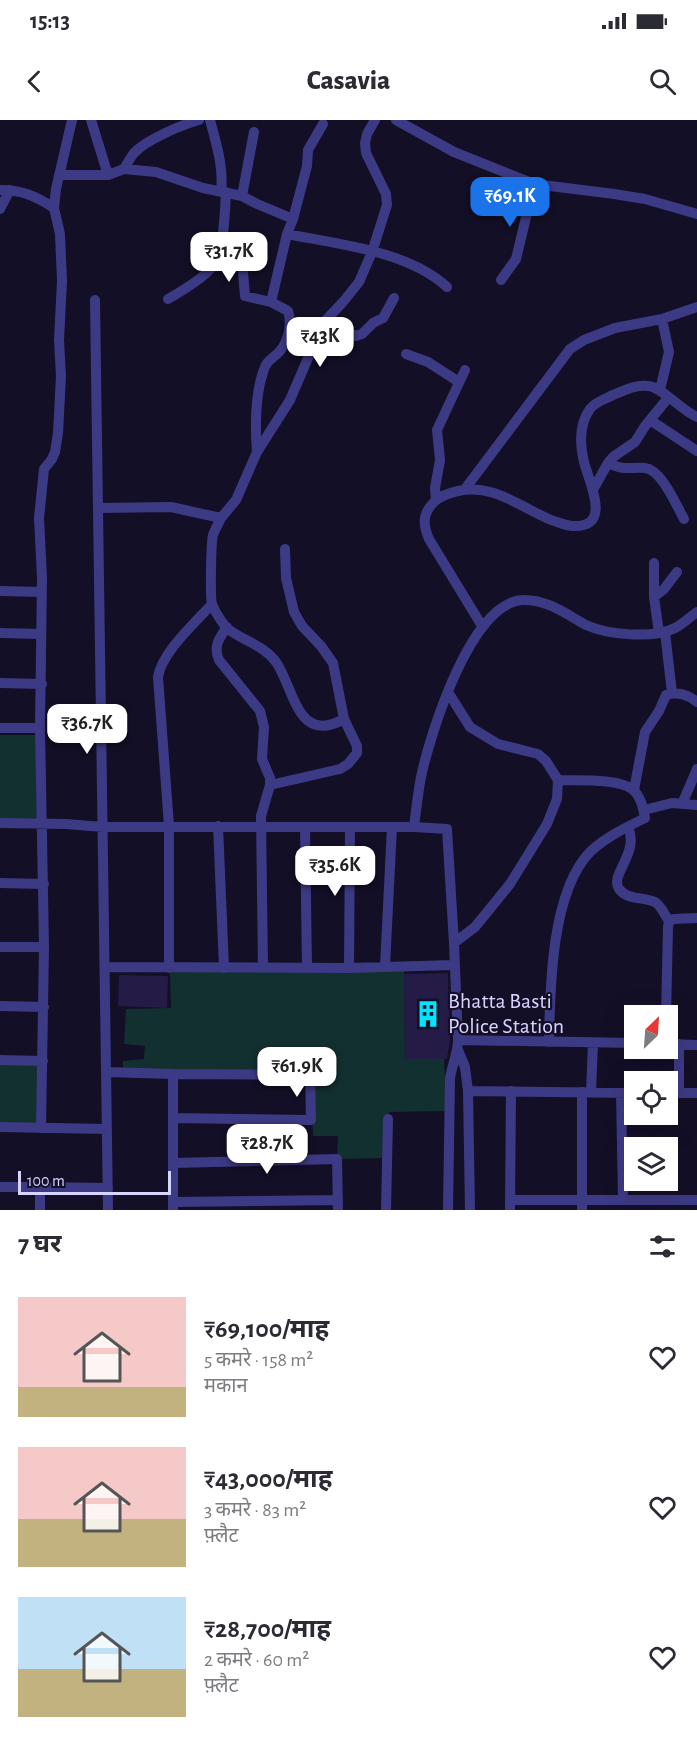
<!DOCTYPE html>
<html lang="hi">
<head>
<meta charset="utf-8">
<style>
  body { margin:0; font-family:"Alegreya Sans","Noto Sans Devanagari",sans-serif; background:#f7f7f7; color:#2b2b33; height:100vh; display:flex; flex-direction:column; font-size:22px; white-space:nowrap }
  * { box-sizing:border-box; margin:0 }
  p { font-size:20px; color:#7c7c81 }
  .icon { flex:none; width:33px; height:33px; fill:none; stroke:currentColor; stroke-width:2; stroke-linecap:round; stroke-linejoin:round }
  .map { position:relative; height:1090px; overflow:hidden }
  .panel { display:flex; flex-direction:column; background:#fff; flex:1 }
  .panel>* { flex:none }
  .needle { width:39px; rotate:25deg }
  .controls { position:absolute; left:624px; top:885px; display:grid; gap:12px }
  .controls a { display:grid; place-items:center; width:54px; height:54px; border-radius:0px; background:#fff; box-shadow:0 6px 24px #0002; font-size:30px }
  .scale { position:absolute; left:18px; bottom:15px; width:153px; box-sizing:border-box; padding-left:6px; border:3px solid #d9d4ff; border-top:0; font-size:16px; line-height:21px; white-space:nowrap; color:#d9d4ff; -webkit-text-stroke:4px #130f26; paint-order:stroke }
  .price { position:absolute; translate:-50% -51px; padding:0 14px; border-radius:12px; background:#fff; color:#222; font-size:20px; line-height:39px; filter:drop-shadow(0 2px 3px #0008) }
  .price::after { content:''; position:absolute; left:50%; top:36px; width:18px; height:14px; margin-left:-9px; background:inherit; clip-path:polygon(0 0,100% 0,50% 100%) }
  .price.current { background:#1a73e8; color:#fff }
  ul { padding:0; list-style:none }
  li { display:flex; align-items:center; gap:18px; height:150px; padding:0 18px }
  li span { display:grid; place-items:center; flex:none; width:168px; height:120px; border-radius:0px; color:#555 }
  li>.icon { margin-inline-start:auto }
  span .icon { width:72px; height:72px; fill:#fffc; stroke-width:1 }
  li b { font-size:26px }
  h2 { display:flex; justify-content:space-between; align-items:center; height:72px; padding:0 18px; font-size:26px }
  .status { display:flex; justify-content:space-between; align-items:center; height:42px; padding:0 30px; background:#fff; direction:ltr }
  .status svg { height:16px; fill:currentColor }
  header { display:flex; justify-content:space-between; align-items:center; height:78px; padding:0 18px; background:#fff; font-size:27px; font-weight:800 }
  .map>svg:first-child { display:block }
  .green { fill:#12302f }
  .building { fill:#241b47 }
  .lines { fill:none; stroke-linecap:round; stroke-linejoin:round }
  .minor { stroke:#3d3a85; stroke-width:10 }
  .labels { text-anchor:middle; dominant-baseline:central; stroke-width:4.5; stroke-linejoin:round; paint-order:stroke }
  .poi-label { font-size:22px; fill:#d9d4ff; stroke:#130f26; text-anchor:start }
</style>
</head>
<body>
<div class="status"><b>15:13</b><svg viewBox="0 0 49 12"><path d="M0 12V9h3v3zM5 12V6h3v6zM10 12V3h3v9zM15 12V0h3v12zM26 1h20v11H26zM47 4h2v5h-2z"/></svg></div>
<header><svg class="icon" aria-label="back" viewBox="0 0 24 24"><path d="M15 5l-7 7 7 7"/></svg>Casavia<svg class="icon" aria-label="search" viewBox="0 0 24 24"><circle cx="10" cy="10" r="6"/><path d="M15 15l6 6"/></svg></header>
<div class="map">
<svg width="697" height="1090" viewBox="0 0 697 1090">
  <rect width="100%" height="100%" fill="#130f26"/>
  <!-- green -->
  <path class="green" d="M0,615H37L40,700H0Z
    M404,849L405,939H444L447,991L389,992V1038L337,1039L338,1016H313L310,953L123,951V941L144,939L145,926L124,924L126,889L171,888L170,852Z
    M0,944H37L38,1003H0Z"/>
  <!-- building -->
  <path class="building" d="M448,853L450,920L447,939H405L404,854Z
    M119,855L168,856L167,888L118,886Z"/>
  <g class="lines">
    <!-- minor -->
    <path class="minor" d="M91,0L108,55
      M210,0C216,23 224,47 221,71
      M396,0L454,32L534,64L614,74L645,79L697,94
      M124,49C127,44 130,38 134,33C146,20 181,5 199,0
      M59,55H108L124,49L156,52L203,68L242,76L254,12
      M0,70C22,70 36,76 54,88
      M242,76L255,83L293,99L287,114
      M0,89L10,70
      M293,99L307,46L308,30L323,4
      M241,127L245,176L271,182L288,191C292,203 289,220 280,231C272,240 267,239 263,252C255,277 255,307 257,332
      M501,160L516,139L534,64
      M168,179C182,171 209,155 216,142C224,127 225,90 226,72
      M95,180L108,1090
      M271,182L287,114C338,124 408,131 447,167
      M323,203L351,214L356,216L362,214L373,203L383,198L394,178
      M406,234L428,242L459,262
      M660,270L669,232L662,199
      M650,300L697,331
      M608,343C625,351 628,347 645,348C662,350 676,385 684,399
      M594,368L608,343L613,337L635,322L645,306L668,278
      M465,369L570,229L584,220L615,208L662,199L697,187
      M436,380L435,368L440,340L437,310L465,250
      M98,388L171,387L221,398C219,403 215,409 213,415C211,421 210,478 212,484C214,490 222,503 227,508C242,521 263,524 276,542C295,570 297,625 344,599
      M221,398L236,380L257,332L290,280L323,203L343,182L359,162L372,132L387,85L386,74L366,33L365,23L367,14L375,0
      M0,471L42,472
      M654,477V443
      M482,506L429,419C423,405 422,394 434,382C440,376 449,373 458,371C493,363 520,387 551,400C558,402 566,406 573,406C613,408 589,362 584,342C580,325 579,304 590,289C595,282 605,279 613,275C623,271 636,264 648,266C662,267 681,290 697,297
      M227,507C219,518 213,527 219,540L260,591L264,607L262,639L270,658V665L261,696L263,848
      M665,512L672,573
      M0,513L41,514
      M659,513L654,477L664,469L677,452
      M0,563L42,564
      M448,572L470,607L498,624L538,634L546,641L558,660
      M0,608H40
      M270,665L340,649L348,644L357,633V626L344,599L333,543L321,526L302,506L294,492L286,458L285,429
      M634,670L645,612L659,591L666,575C677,571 689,575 697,582
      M682,684L697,649
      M644,690L672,683L697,685
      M0,703L66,704L103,707H414L447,709L454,823L458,920C458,933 452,945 450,958L448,1090
      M218,706L224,848
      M305,707L307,848
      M414,707C416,690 418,673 421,657C430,615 471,480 524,480C548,480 566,494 586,505C608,515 653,519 675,508C683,504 690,497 697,492
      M628,707C640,733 609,755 619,769C627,780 644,777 655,782C661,785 665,796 669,801
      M0,763L44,764
      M454,823L475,807L510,764L547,704L557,679L558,660C577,661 617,658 632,669C641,676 643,688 645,698C625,708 606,717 590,732C551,772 550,869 549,922
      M0,827H44
      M385,846L392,707
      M105,847L349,848L454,845
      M169,848V706L158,557C162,532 195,503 212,484
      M349,848L350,707
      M0,886L44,887
      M666,896L668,807L669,801L674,799L697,798
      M458,920L634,923
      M668,924L697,925
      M458,930L465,947L468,971L470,1090
      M0,940L43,941
      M106,952L173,954V1090
      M468,971L634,973
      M582,972V1090
      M591,972L593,923
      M621,973L623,1080
      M668,973H697
      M679,973V924
      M173,998L311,1000L310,955L173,954
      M0,1007L107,1009
      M41,1008L44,827L40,608L42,458L39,398L44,349L52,339L55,332L58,313L61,256L59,220L62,161L60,114L54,88L56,69L72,0
      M173,1043L337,1039L338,1090
      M0,1067H40
      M510,1080H697
      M173,1082L338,1080
      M40,1090V1067L108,1068
      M386,1090L388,999
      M510,1090L511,971"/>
  </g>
  <!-- icons -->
  <defs>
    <symbol id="building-bare" viewBox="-9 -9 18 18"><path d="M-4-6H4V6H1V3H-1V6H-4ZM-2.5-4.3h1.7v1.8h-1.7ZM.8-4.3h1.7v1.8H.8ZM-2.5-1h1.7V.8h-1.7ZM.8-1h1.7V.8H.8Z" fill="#00e5ff" stroke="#130f26" stroke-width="2.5" paint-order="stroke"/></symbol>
  </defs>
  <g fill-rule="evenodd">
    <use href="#building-bare" x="409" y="875" width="38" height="38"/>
  </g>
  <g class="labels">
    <!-- poi labels -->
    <g class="poi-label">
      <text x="448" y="881">Bhatta Basti<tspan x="448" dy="25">Police Station</tspan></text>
    </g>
  </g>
</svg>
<div class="controls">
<a><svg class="needle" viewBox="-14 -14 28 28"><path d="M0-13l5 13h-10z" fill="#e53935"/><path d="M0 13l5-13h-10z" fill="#7c7c81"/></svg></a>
<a><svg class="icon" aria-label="locate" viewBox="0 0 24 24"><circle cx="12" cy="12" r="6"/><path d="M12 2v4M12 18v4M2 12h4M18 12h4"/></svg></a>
<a><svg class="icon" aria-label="layers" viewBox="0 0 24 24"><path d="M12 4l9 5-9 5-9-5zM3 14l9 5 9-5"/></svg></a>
</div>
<div class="scale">100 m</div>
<b class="price current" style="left:510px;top:108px">₹69.1K</b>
<b class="price" style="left:229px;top:163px">₹31.7K</b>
<b class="price" style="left:320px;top:248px">₹43K</b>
<b class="price" style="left:87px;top:635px">₹36.7K</b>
<b class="price" style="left:335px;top:777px">₹35.6K</b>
<b class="price" style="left:297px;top:978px">₹61.9K</b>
<b class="price" style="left:267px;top:1055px">₹28.7K</b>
</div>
<section class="panel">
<h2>7 घर<svg class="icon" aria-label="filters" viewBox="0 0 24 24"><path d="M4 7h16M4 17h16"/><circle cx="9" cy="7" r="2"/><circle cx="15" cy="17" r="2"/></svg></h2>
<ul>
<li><span style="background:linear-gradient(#f6c9c9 75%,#c2b280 0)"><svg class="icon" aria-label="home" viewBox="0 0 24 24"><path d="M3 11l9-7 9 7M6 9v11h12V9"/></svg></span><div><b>₹69,100/माह</b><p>5 कमरे · 158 m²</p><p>मकान</p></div><svg class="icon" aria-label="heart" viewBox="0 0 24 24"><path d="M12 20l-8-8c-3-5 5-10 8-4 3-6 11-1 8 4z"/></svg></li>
<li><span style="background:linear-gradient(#f6c9c9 60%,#c2b280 0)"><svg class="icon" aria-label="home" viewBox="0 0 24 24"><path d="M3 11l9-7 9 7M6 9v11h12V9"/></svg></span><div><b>₹43,000/माह</b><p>3 कमरे · 83 m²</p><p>फ़्लैट</p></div><svg class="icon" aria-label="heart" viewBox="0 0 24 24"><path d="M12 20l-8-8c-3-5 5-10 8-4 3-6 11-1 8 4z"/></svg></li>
<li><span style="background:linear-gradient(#bfe0f5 60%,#c2b280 0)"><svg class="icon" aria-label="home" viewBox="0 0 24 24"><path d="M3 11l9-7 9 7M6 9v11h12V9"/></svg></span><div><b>₹28,700/माह</b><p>2 कमरे · 60 m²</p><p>फ़्लैट</p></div><svg class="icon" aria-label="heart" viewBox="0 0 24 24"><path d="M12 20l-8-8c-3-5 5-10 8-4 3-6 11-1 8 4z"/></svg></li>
</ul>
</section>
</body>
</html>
